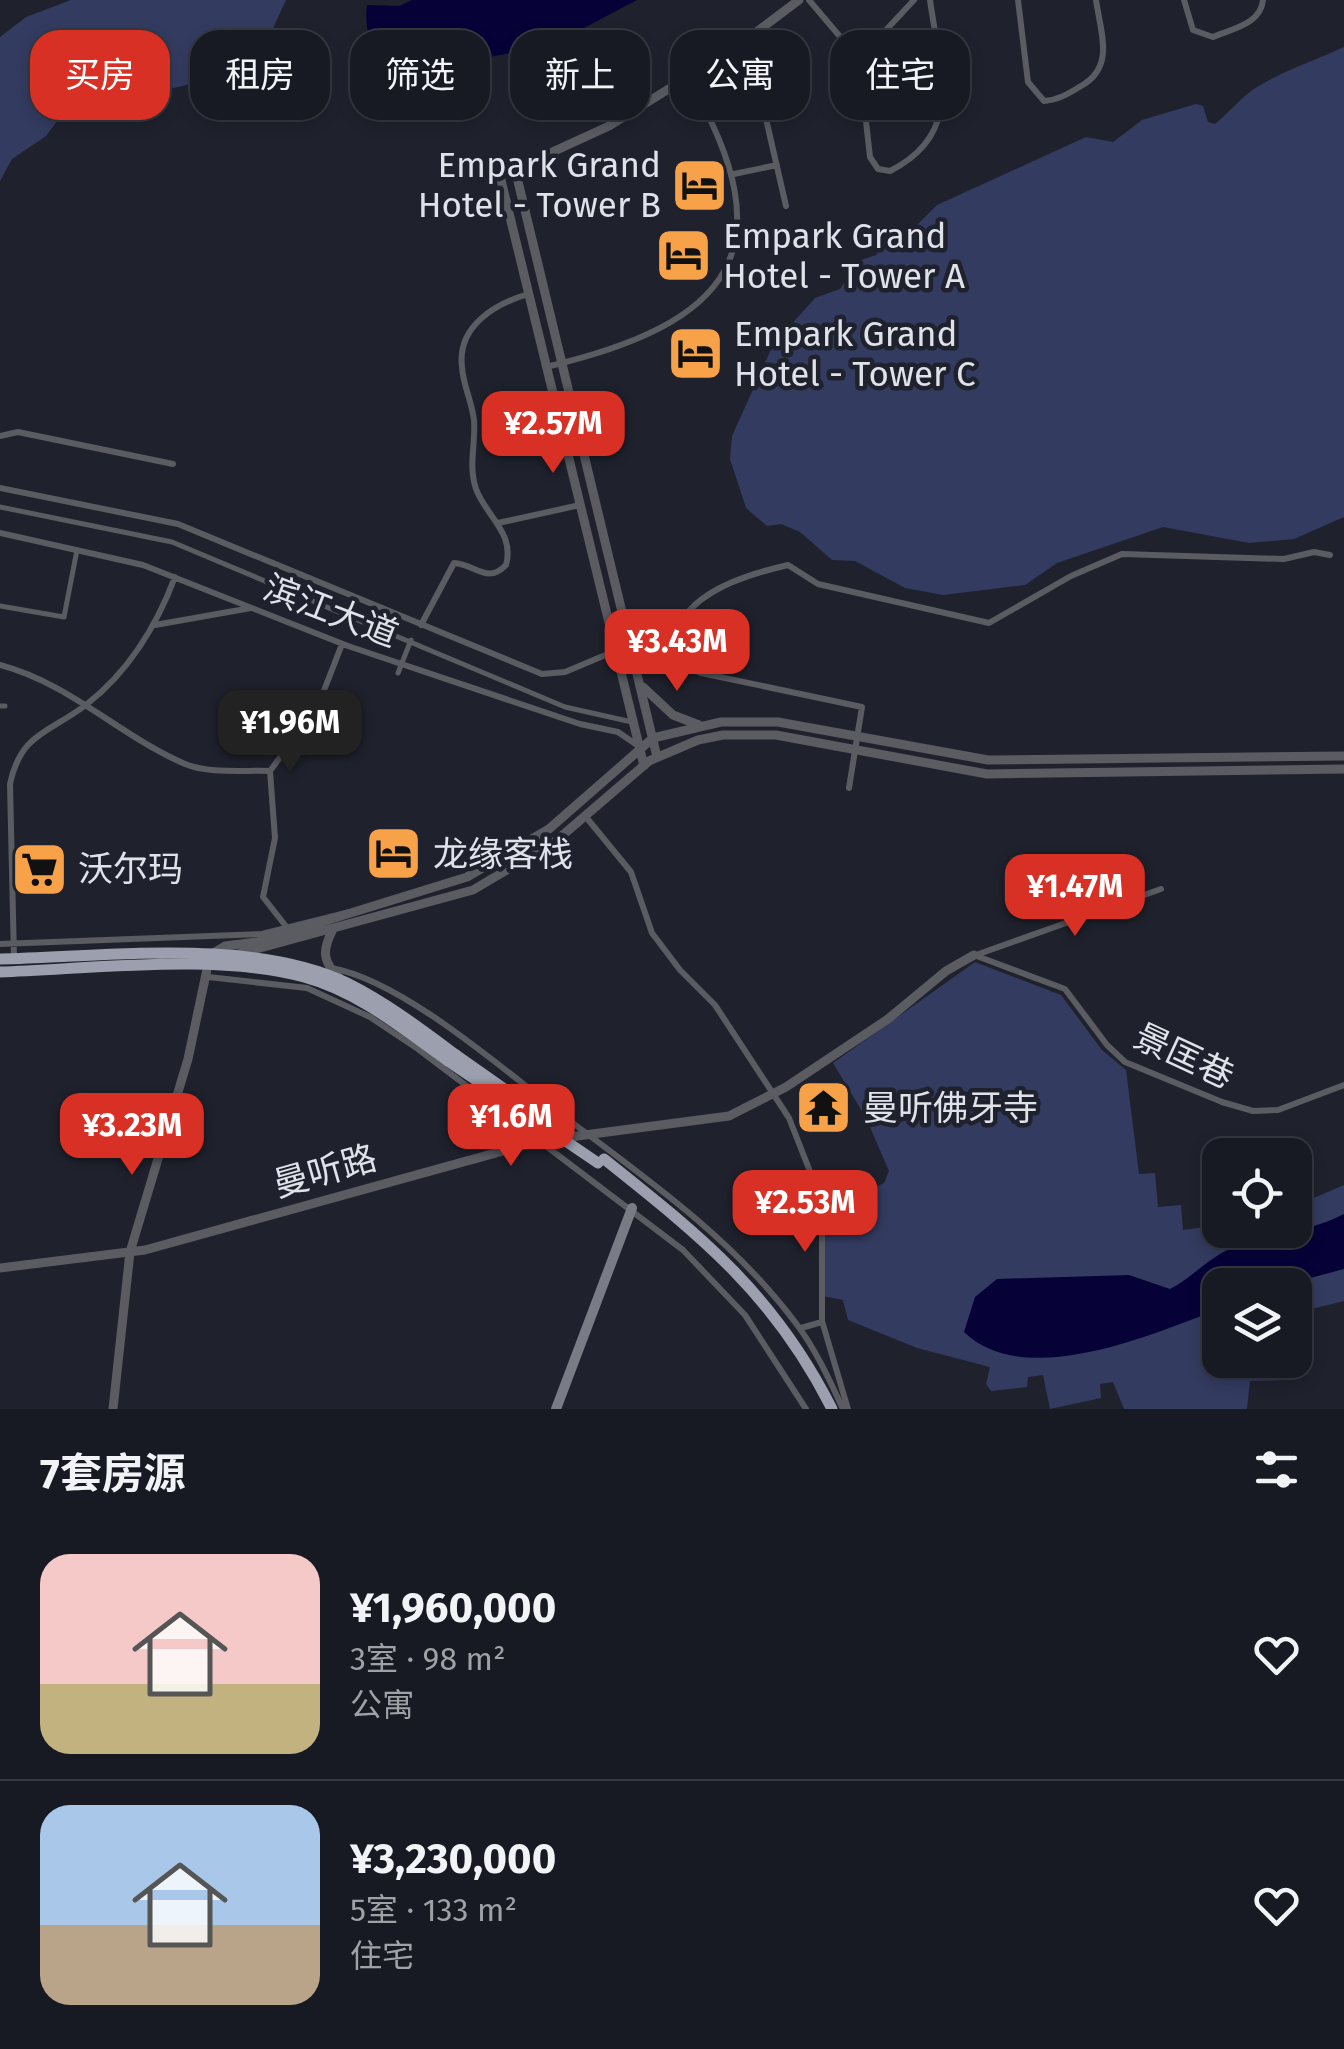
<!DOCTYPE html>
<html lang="zh">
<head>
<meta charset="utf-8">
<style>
  body { margin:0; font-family:"Fira Sans","Noto Sans SC",sans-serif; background:#24272f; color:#f1f3f6; height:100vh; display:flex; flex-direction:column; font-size:38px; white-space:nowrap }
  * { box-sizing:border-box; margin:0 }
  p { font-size:32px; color:#9ea1a5 }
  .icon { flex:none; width:55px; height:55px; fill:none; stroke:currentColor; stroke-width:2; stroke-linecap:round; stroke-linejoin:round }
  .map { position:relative; height:1409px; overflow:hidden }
  .side { display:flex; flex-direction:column; background:#171a22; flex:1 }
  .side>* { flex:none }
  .hud { position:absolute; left:30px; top:30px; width:1285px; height:90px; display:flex; gap:20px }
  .controls { position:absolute; left:1202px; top:1138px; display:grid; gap:20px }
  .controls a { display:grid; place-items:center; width:110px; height:110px; border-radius:20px; background:#171a22; box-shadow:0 5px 15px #0003,0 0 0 2px #363840; font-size:50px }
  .price { position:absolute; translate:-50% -85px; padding:0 22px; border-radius:20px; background:#d93025; color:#fff; font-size:32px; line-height:65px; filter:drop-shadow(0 2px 5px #0008) }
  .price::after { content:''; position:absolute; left:50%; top:60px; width:30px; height:22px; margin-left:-15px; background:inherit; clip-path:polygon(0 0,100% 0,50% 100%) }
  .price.selected { background:#222; color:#fff }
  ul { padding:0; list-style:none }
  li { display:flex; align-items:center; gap:30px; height:250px; padding:0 40px }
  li+li { border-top:2px solid #363840 }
  li span { display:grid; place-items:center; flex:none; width:280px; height:200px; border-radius:30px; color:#555 }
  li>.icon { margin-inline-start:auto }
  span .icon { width:120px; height:120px; fill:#fffc; stroke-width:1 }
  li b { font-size:42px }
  h2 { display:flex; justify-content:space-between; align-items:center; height:120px; padding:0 40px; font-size:42px }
  .tag { padding:0 35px; border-radius:30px; background:#171a22; box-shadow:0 5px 15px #0003,0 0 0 2px #363840; font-size:35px; line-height:90px }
  .tag.selected { background:#d93025; color:#fff }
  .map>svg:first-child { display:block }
  .green { fill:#333b60 }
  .water { fill:#060238 }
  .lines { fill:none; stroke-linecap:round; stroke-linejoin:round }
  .pedestrian { stroke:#5a5c62; stroke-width:5 }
  .minor { stroke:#5a5c62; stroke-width:6 }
  .tertiary { stroke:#5a5c62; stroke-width:9 }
  .secondary { stroke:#797c85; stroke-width:10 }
  .trunk { stroke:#9ca0ae; stroke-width:11 }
  .pedestrian-bridge { stroke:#5a5c62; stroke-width:5 }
  .trunk-bridge { stroke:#9ca0ae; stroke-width:11 }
  .labels { text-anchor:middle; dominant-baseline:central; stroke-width:9; stroke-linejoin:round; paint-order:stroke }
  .poi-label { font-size:35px; fill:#e0e2ea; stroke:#1f222d; text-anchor:start }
  .street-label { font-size:35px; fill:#e0e2ea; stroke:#1f222d }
</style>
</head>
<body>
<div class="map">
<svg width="1344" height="1409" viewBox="0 0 1344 1409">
  <rect width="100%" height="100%" fill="#1f222d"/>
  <!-- green -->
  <path class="green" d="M71,0H286L274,26L270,51L240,72L174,88L125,83L85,106L75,97L46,136L12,159L0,181V37L26,17Z
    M1344,47V517L1294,539L1249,543L1163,527L1057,563L1025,585L943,595L905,588L855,561L832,560L800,532L781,524L767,526L746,508L730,459L732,436L773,345L815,298L840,289L859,261L876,255L890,236L916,226L937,205L1086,137L1113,142L1142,120L1196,104L1203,106L1208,122L1215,124C1229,113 1242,96 1257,87C1285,70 1316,60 1344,47Z
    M975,962L1061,995L1102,1050L1126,1070L1139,1174L1155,1173L1158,1207L1181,1205L1183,1230L1220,1225V1230H1295V1206L1344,1185V1301L1295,1313V1285H1220V1360H1287V1380L1250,1381L1247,1409H1124L1113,1382L1100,1384L1101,1398L1050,1409L1043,1375L1028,1377L1027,1387L991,1391L986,1384L990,1367L917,1348L848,1320L843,1300L823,1296L826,1209L884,1183L889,1171L866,1118L833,1063Z"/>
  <!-- water -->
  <path class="water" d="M412,0H637L550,46L494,56L435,75L413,103C382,93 362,35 367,5L399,6Z
    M1344,1214V1269L1284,1285H1220V1309C1152,1334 1025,1391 964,1332L975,1297L997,1279L1129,1275L1170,1289C1195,1276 1209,1256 1237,1246C1272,1233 1310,1232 1344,1214Z"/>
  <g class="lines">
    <!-- pedestrian -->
    <path class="pedestrian" d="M0,507L172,542L565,707L632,722
      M0,606L64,617L77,550
      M0,706H5"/>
    <!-- minor -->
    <path class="minor" d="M809,0L859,59L870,157L878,169L890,171C966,133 939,68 930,0
      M1018,0L1028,82L1044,101C1058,100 1068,94 1081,86C1115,67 1101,34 1096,0
      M1184,0L1193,30L1213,37C1232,29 1261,24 1263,0
      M859,59L914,0
      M764,110L786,206
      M734,174L777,165
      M546,367C729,324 790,252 688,78
      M0,436L18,432L173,464
      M0,488L178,524L542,674L565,672L615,651
      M498,523L580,505
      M0,533L143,565L348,646L580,724L618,732L637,745
      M155,625L251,608
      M421,625L454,563C475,564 487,585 506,565C515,533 486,516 476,489C468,465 476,443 474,420C472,402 463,385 462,367C457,326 495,304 528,294
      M0,665C71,684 120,736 185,764C209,774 244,770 270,771
      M849,788L862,707L701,673L676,661C664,599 740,576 788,565L818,584L989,623L1071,576L1122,554L1284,559L1314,552L1330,555
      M586,817L631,872L652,933L680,970L715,1005L789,1118L822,1202V1321L848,1409
      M285,925L263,897L275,838L270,771L318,706L342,644
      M0,944L262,934L350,912
      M974,955L1065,989L1107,1045L1125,1062L1222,1102L1253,1111L1278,1110L1344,1085
      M976,955L1161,889
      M14,959L10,784C21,732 50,733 87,704C128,672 157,625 175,577
      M331,968C408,981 522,1086 586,1133C661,1189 738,1246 795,1322C815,1348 829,1379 843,1409
      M208,977L307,988L370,1017L418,1049L683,1250L745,1315L806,1409
      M801,1328L822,1322"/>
    <!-- tertiary -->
    <path class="tertiary" d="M515,169L657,757
      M643,687L673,715L699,725
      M644,766L500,176L609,126L738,46L799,0
      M333,929C323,949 321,961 339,977
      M238,954L473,890L557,840L649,761L698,740L723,735H776L987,774L1344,769
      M0,1268L145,1250L539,1141L729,1116L786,1087L888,1019L946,971L974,955
      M113,1409L130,1252L188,1059L210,955L225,946L257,942L467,877L549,829L653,738L721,722H778L988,760L1344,756"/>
    <!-- secondary -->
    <path class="secondary" d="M556,1409L632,1208"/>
    <!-- trunk -->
    <path class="trunk" d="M0,959C105,957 251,937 347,983C387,1003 421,1029 456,1055
      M0,972C91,969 218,953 304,977C359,992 403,1029 448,1061
      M604,1159C702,1237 774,1294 832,1409"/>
    <!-- pedestrian-bridge -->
    <path class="pedestrian-bridge" d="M398,673L411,640"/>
    <!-- trunk-bridge -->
    <path class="trunk-bridge" d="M456,1055L563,1130
      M448,1061L598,1163"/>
  </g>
  <!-- icons -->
  <defs>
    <symbol id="hotel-square" viewBox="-11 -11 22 22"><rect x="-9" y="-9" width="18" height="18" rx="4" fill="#f7a149" stroke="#1f222d"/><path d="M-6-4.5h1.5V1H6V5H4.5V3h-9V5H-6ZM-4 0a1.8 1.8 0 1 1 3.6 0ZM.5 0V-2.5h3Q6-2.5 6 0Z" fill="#111"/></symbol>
    <symbol id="supermarket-square" viewBox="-11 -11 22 22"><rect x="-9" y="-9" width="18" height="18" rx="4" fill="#f7a149" stroke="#1f222d"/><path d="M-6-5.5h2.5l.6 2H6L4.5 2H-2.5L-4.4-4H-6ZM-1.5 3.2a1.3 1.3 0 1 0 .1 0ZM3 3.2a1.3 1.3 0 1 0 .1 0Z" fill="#111"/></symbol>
    <symbol id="temple-square" viewBox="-11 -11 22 22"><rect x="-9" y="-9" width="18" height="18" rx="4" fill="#f7a149" stroke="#1f222d"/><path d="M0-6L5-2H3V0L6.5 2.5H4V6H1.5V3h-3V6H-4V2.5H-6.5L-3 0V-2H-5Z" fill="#111"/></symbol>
  </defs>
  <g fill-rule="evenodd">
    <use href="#hotel-square" x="668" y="154" width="63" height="63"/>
    <use href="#hotel-square" x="652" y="224" width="63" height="63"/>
    <use href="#hotel-square" x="664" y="322" width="63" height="63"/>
    <use href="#hotel-square" x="362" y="822" width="63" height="63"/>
    <use href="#supermarket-square" x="8" y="838" width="63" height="63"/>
    <use href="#temple-square" x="792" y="1076" width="63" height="63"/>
  </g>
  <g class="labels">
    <!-- poi labels -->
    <g class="poi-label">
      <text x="661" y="165" text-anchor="end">Empark Grand<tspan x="661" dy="40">Hotel - Tower B</tspan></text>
      <text x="723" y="236">Empark Grand<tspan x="723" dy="40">Hotel - Tower A</tspan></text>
      <text x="734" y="334">Empark Grand<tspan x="734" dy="40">Hotel - Tower C</tspan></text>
      <text x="433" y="854">龙缘客栈</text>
      <text x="78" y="869">沃尔玛</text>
      <text x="863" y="1108">曼听佛牙寺</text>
    </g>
    <!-- street labels -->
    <g class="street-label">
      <text transform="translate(331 611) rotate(21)">滨江大道</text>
      <text transform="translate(1184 1056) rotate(25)">景匡巷</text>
      <text transform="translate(325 1171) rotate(-16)">曼听路</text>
    </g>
  </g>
</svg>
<div class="controls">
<a><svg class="icon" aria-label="locate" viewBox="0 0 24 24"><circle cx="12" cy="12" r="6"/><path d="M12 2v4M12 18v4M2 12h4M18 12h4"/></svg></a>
<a><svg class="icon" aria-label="layers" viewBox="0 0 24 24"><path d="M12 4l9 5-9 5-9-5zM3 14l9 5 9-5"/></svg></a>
</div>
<b class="price" style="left:553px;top:476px">¥2.57M</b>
<b class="price" style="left:677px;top:694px">¥3.43M</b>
<b class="price selected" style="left:290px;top:775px">¥1.96M</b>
<b class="price" style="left:1075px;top:939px">¥1.47M</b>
<b class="price" style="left:511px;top:1169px">¥1.6M</b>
<b class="price" style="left:132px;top:1178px">¥3.23M</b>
<b class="price" style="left:805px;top:1255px">¥2.53M</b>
<div class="hud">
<a class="tag selected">买房</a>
<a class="tag">租房</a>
<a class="tag">筛选</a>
<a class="tag">新上</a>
<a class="tag">公寓</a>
<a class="tag">住宅</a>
</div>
</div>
<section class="side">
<h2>7套房源<svg class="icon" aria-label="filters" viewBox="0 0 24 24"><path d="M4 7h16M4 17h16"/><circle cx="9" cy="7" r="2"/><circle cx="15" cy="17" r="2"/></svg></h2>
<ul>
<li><span style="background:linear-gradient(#f6c9c9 65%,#c2b280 0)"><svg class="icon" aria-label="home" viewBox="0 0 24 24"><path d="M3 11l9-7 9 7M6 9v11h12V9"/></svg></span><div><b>¥1,960,000</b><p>3室 · 98 m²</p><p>公寓</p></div><svg class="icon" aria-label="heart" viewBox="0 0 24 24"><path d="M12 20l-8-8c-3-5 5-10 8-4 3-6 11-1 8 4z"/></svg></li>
<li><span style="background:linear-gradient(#a9c7e8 60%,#b9a48a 0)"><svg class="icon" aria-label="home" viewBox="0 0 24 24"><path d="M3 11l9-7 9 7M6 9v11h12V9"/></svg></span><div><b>¥3,230,000</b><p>5室 · 133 m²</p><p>住宅</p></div><svg class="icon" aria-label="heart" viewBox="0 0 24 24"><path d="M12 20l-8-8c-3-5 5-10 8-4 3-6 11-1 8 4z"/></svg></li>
</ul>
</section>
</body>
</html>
